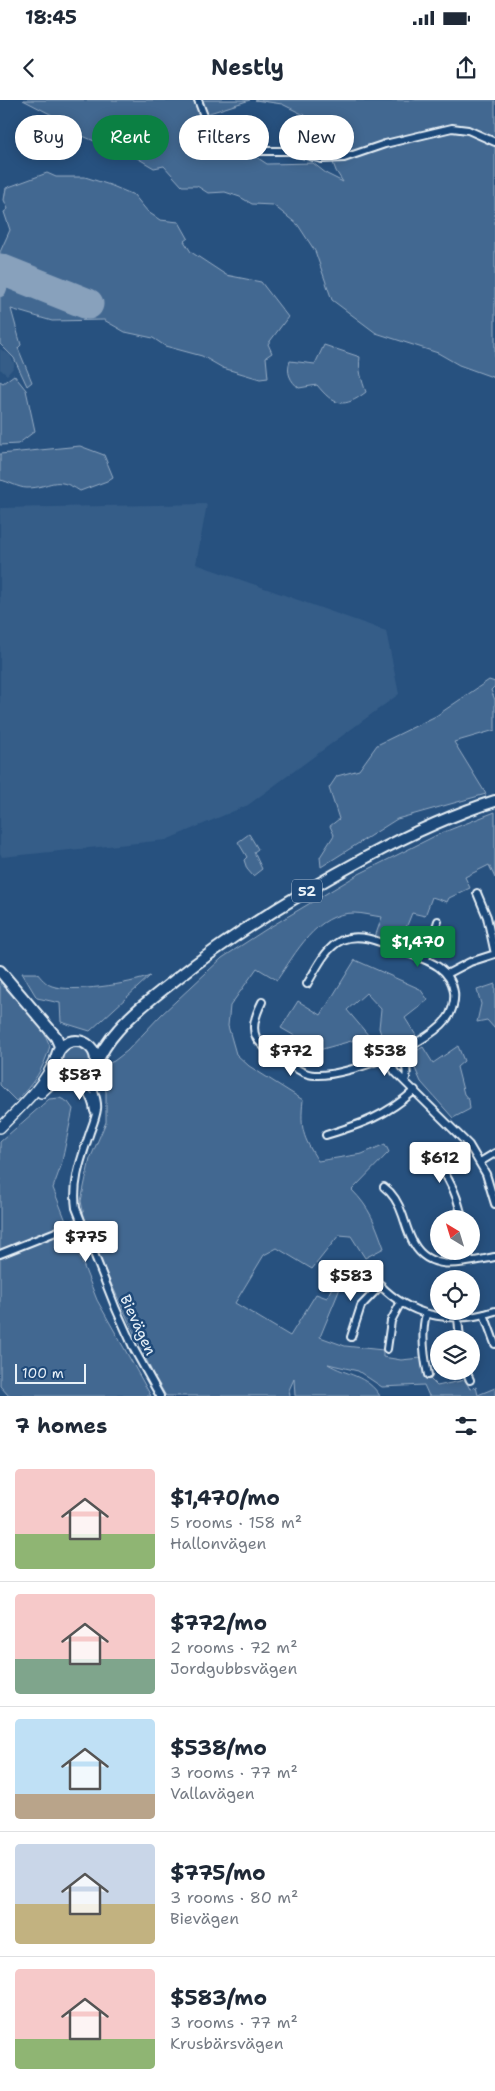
<!DOCTYPE html>
<html lang="en">
<head>
<meta charset="utf-8">
<style>
  body { margin:0; font-family:"Shantell Sans",sans-serif; background:#f6f6f7; color:#1f2937; height:100vh; display:flex; flex-direction:column; font-size:19px; white-space:nowrap }
  * { box-sizing:border-box; margin:0 }
  p { font-size:16px; color:#747a83 }
  .icon { flex:none; width:28px; height:28px; fill:none; stroke:currentColor; stroke-width:2; stroke-linecap:round; stroke-linejoin:round }
  .map { position:relative; height:1296px; overflow:hidden }
  .side { display:flex; flex-direction:column; background:#fff; flex:1 }
  .side>* { flex:none }
  .guide { position:absolute; left:15px; top:15px; width:465px; height:45px; display:flex; gap:10px }
  .needle { width:32px; rotate:322deg }
  .fabs { position:absolute; left:430px; top:1110px; display:grid; gap:10px }
  .fabs a { display:grid; place-items:center; width:50px; height:50px; border-radius:50%; background:#fff; box-shadow:0 2px 12px #0003; font-size:25px }
  .scale { position:absolute; left:15px; bottom:12px; width:71px; box-sizing:border-box; padding-left:5px; border:2px solid #e8f1f8; border-top:0; font-size:14px; line-height:18px; white-space:nowrap; color:#e8f1f8; -webkit-text-stroke:4px #1f4a7a; paint-order:stroke }
  .price { position:absolute; translate:-50% -42px; padding:0 11px; border-radius:5px; background:#fff; color:#222; font-size:16px; line-height:32px; filter:drop-shadow(0 1px 2px #0008) }
  .price::after { content:''; position:absolute; left:50%; top:30px; width:15px; height:11px; margin-left:-8px; background:inherit; clip-path:polygon(0 0,100% 0,50% 100%) }
  .price.on { background:#0b8043; color:#fff }
  ul { padding:0; list-style:none }
  li { display:flex; align-items:center; gap:15px; height:125px; padding:0 15px }
  li+li { border-top:1px solid #e0e1e3 }
  li span { display:grid; place-items:center; flex:none; width:140px; height:100px; border-radius:5px; color:#555 }
  li>.icon { margin-inline-start:auto }
  span .icon { width:60px; height:60px; fill:#fffc; stroke-width:1 }
  li b { font-size:21px }
  h2 { display:flex; justify-content:space-between; align-items:center; height:60px; padding:0 15px; font-size:21px }
  .chip { padding:0 18px; border-radius:22px; background:#fff; box-shadow:0 2px 12px #0003; font-size:18px; line-height:45px }
  .chip.on { background:#0b8043; color:#fff }
  .status { display:flex; justify-content:space-between; align-items:center; height:35px; padding:0 25px; background:#fff; direction:ltr }
  .status svg { height:14px; fill:currentColor }
  header { display:flex; justify-content:space-between; align-items:center; height:65px; padding:0 15px; background:#fff; font-size:22px; font-weight:700 }
  .map>svg:first-child { display:block }
  .built { fill:#355d88 }
  .green { fill:#436891; stroke:#96acc4 }
  .lines { fill:none; stroke-linecap:round; stroke-linejoin:round }
  .taxiway { stroke:#88a1bc; stroke-width:12 }
  .runway { stroke:#88a1bc; stroke-width:31 }
  .minor-casing { stroke:#e8f1f8; stroke-width:10 }
  .major-casing { stroke:#e8f1f8; stroke-width:12 }
  .highway-casing { stroke:#e8f1f8; stroke-width:14 }
  .minor { stroke:#1f4a7a; stroke-width:6 }
  .major { stroke:#1f4a7a; stroke-width:9 }
  .highway { stroke:#1f4a7a; stroke-width:10 }
  .labels { text-anchor:middle; dominant-baseline:central; stroke-width:5; stroke-linejoin:round; paint-order:stroke }
  .shield { fill:#1f4a7a; stroke:#acbfd2; stroke-width:1 }
  .shield-label { font-size:14px; font-weight:bold; fill:#e8f1f8 }
  .street-label { font-size:15px; fill:#e8f1f8; stroke:#1f4a7a }
</style>
</head>
<body>
<div class="status"><b>18:45</b><svg viewBox="0 0 49 12"><path d="M0 12V9h3v3zM5 12V6h3v6zM10 12V3h3v9zM15 12V0h3v12zM26 1h20v11H26zM47 4h2v5h-2z"/></svg></div>
<header><svg class="icon" aria-label="back" viewBox="0 0 24 24"><path d="M15 5l-7 7 7 7"/></svg>Nestly<svg class="icon" aria-label="share" viewBox="0 0 24 24"><path d="M12 15V3M7 8l5-5 5 5M5 13v7h14v-7"/></svg></header>
<div class="map">
<svg width="495" height="1296" viewBox="0 0 495 1296">
  <rect width="100%" height="100%" fill="#27517f"/>
  <filter id="ink" filterUnits="userSpaceOnUse"><feTurbulence type="fractalNoise" baseFrequency=".02" numOctaves="2"/><feDisplacementMap in="SourceGraphic" scale="10" xChannelSelector="R" yChannelSelector="G"/><feConvolveMatrix kernelMatrix="1 2 1 2 8 2 1 2 1" color-interpolation-filters="sRGB"/></filter>
  <g filter="url(#ink)">
    <!-- built -->
    <path class="built" d="M0,249L10,255L14,263V267L7,275L0,269Z
      M207,404L196,464L386,531L399,594L248,705L166,740L2,757L0,753V408Z"/>
    <!-- green -->
    <path class="green" d="M23,0H250L194,18H196L210,36L229,49L255,56L267,64L313,63L327,74L343,82L336,71L327,46L306,16L282,4L255,0H495V278L459,265L438,253L376,233L332,200L315,151L298,125L273,105L252,104L240,97L225,92L208,93L197,86H182L164,66L154,68L117,46L99,43L50,22L52,15Z
      M47,73L56,77H85L110,85L134,95L148,112L160,120L179,122L188,138L184,141L191,152L226,175L261,182L288,217L268,244L272,253L266,257L268,278L260,279L223,268L202,256L165,246L153,238L125,232L104,220L52,221L11,209L21,245L18,248L32,282L27,286L14,258L0,244V152L10,130L4,112L8,109L4,100L6,88Z
      M324,245L360,257C358,269 362,281 366,292C344,309 334,306 317,285L299,288C290,281 286,272 290,261L315,264Z
      M14,275L26,290L35,331L18,344L0,345V281L3,283Z
      M80,346L104,355L113,377L107,381L80,391C54,374 51,388 27,388C18,388 8,381 0,380V354Z
      M489,580L495,582V586L491,590L495,600V630L454,642L486,694L397,719L321,767L320,757L334,735L330,726L339,719L329,688L337,676L359,670L377,645L436,616Z
      M495,712V778L489,765L465,777L470,788L449,798L447,802L432,797L425,816L412,813L399,845L375,837L382,817C373,816 363,813 354,813C316,813 296,853 277,880L257,868L230,906L228,926L236,954L249,966L303,1000C300,1029 303,1037 318,1061L362,1054L385,1044L389,1052L352,1090C370,1108 375,1123 384,1148L365,1158L351,1136L339,1135L312,1169L277,1148L264,1155L235,1203L290,1236L316,1194L327,1198L334,1183L341,1186L320,1237L345,1246L383,1250V1257L401,1260L421,1258L425,1274L437,1286L465,1280L470,1289L476,1287L478,1295L495,1288V1296H429L424,1285L382,1287L358,1271L328,1264C346,1275 367,1275 380,1296H295L294,1279L289,1290L290,1296H166L153,1274L104,1168L84,1116L81,1101L90,1059L106,1022V992L102,972L105,965L114,961L127,951L161,915L222,858L265,830L359,774L439,734Z
      M249,734L258,749L254,752L262,769L253,776L247,769L244,760L247,757L238,742Z
      M355,860L420,889L428,900L405,918L417,937L387,953L379,928L381,909L366,893L347,910L369,936L319,950L281,928L298,901L321,915Z
      M22,873H37C41,878 46,884 52,886C71,893 131,884 150,876L90,931L61,922L60,903L37,898Z
      M0,882L43,930L50,946C43,970 34,983 16,1001L0,985Z
      M495,884V929L487,920L477,922L481,904L477,890Z
      M60 961a16 16 0 1 1 32 0a16 16 0 1 1-32 0Z
      M458,946L464,961L457,967L464,994L469,1000L470,1009L453,1018L421,982L409,955L423,947L433,963Z
      M60,998L68,1002L73,1009L61,1066L53,1088L97,1200L151,1296H9L0,1286V1042L49,999Z"/>
    <g class="lines">
      <!-- taxiway -->
      <path class="taxiway" d="M0,191L2,186"/>
      <!-- runway -->
      <path class="runway" d="M0,169L88,204"/>
      <defs>
        <path id="minor" d="M198,0L204,16L211,26L249,48L259,51H289L322,59L344,58L385,44L452,28L468,30L495,42
          M477,793L487,817L495,854
          M426,859L438,821
          M447,874L470,862L495,854
          M262,902C245,936 256,943 285,961C294,967 304,975 315,975C347,977 435,943 450,914C453,907 455,899 454,892C450,864 422,859 400,850C382,843 361,832 342,840C325,848 317,868 307,884
          M398,952C405,959 409,972 405,981
          M387,958L395,972L469,1045L486,1074L495,1104
          M93,971C87,985 99,995 97,1009C96,1017 93,1024 90,1032C82,1057 72,1081 76,1108L116,1209L134,1249L160,1296
          M71,980C84,986 92,996 94,1011
          M326,1035C362,1024 386,1016 415,990
          M424,1046C443,1069 457,1088 462,1119
          M480,1062L495,1053
          M384,1087C394,1094 399,1104 403,1116C406,1125 409,1136 414,1144C431,1174 468,1162 495,1157
          M468,1151L470,1161
          M0,1154L81,1122
          M365,1166C371,1174 377,1183 385,1190C416,1218 456,1224 495,1211
          M426,1214C421,1233 424,1256 428,1275
          M484,1214L495,1244
          M458,1218L460,1239
          M351,1237L361,1206L381,1185
          M387,1249L391,1221L401,1202
          M466,1271L470,1280"/>
        <path id="major" d="M41,993L57,978L67,979
          M0,1028C23,1005 45,985 57,955"/>
        <path id="highway" d="M0,871L56,937L60,946L58,952
          M56 961a20 20 0 1 1 40 0a20 20 0 1 1-40 0Z
          M94,968C100,954 108,941 118,930C134,911 155,896 175,880C234,833 300,793 367,757C408,735 450,715 495,701"/>
      </defs>
      <!-- minor casing -->
      <use href="#minor" class="minor-casing"/>
      <!-- major casing -->
      <use href="#major" class="major-casing"/>
      <!-- highway casing -->
      <use href="#highway" class="highway-casing"/>
      <!-- minor -->
      <use href="#minor" class="minor"/>
      <!-- major -->
      <use href="#major" class="major"/>
      <!-- highway -->
      <use href="#highway" class="highway"/>
    </g>
  </g>
  <g class="labels">
    <!-- shield labels -->
    <rect class="shield" x="292" y="779.5" width="30" height="23" rx="4"/>
    <g class="shield-label">
      <text x="307" y="791">52</text>
    </g>
    <!-- street labels -->
    <g class="street-label">
      <text transform="translate(138 1225) rotate(65)">Bievägen</text>
    </g>
  </g>
</svg>
<div class="fabs">
<a><svg class="needle" viewBox="-14 -14 28 28"><path d="M0-13l5 13h-10z" fill="#e53935"/><path d="M0 13l5-13h-10z" fill="#747a83"/></svg></a>
<a><svg class="icon" aria-label="locate" viewBox="0 0 24 24"><circle cx="12" cy="12" r="6"/><path d="M12 2v4M12 18v4M2 12h4M18 12h4"/></svg></a>
<a><svg class="icon" aria-label="layers" viewBox="0 0 24 24"><path d="M12 4l9 5-9 5-9-5zM3 14l9 5 9-5"/></svg></a>
</div>
<div class="scale">100 m</div>
<b class="price on" style="left:418px;top:868px">$1,470</b>
<b class="price" style="left:291px;top:977px">$772</b>
<b class="price" style="left:385px;top:977px">$538</b>
<b class="price" style="left:80px;top:1001px">$587</b>
<b class="price" style="left:440px;top:1084px">$612</b>
<b class="price" style="left:86px;top:1163px">$775</b>
<b class="price" style="left:351px;top:1202px">$583</b>
<div class="guide">
<a class="chip">Buy</a>
<a class="chip on">Rent</a>
<a class="chip">Filters</a>
<a class="chip">New</a>
</div>
</div>
<section class="side">
<h2>7 homes<svg class="icon" aria-label="filters" viewBox="0 0 24 24"><path d="M4 7h16M4 17h16"/><circle cx="9" cy="7" r="2"/><circle cx="15" cy="17" r="2"/></svg></h2>
<ul>
<li><span style="background:linear-gradient(#f6c9c9 65%,#8fb573 0)"><svg class="icon" aria-label="home" viewBox="0 0 24 24"><path d="M3 11l9-7 9 7M6 9v11h12V9"/></svg></span><div><b>$1,470/mo</b><p>5 rooms · 158 m²</p><p>Hallonvägen</p></div></li>
<li><span style="background:linear-gradient(#f6c9c9 65%,#7fa58c 0)"><svg class="icon" aria-label="home" viewBox="0 0 24 24"><path d="M3 11l9-7 9 7M6 9v11h12V9"/></svg></span><div><b>$772/mo</b><p>2 rooms · 72 m²</p><p>Jordgubbsvägen</p></div></li>
<li><span style="background:linear-gradient(#bfe0f5 75%,#b9a48a 0)"><svg class="icon" aria-label="home" viewBox="0 0 24 24"><path d="M3 11l9-7 9 7M6 9v11h12V9"/></svg></span><div><b>$538/mo</b><p>3 rooms · 77 m²</p><p>Vallavägen</p></div></li>
<li><span style="background:linear-gradient(#c9d6e8 60%,#c2b280 0)"><svg class="icon" aria-label="home" viewBox="0 0 24 24"><path d="M3 11l9-7 9 7M6 9v11h12V9"/></svg></span><div><b>$775/mo</b><p>3 rooms · 80 m²</p><p>Bievägen</p></div></li>
<li><span style="background:linear-gradient(#f6c9c9 70%,#8fb573 0)"><svg class="icon" aria-label="home" viewBox="0 0 24 24"><path d="M3 11l9-7 9 7M6 9v11h12V9"/></svg></span><div><b>$583/mo</b><p>3 rooms · 77 m²</p><p>Krusbärsvägen</p></div></li>
</ul>
</section>
</body>
</html>
